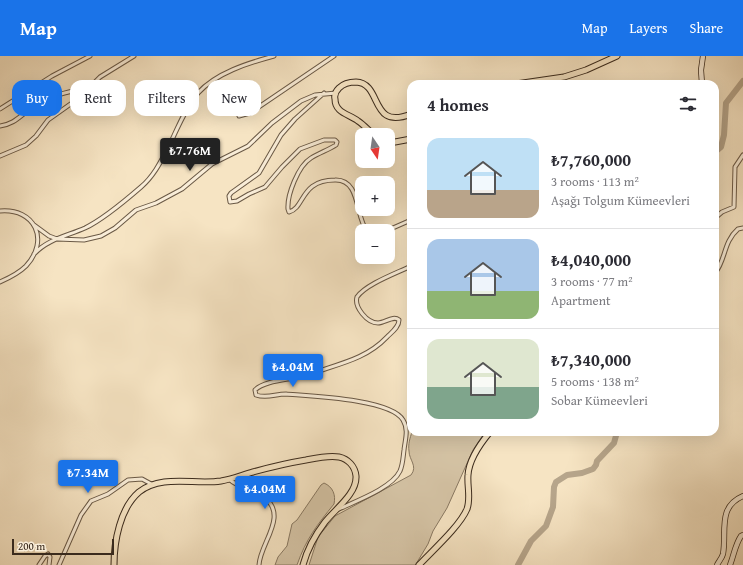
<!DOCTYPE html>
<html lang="en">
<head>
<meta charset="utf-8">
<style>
  body { margin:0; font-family:"Gentium Book Plus",serif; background:#f7f7f7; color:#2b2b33; height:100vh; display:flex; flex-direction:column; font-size:15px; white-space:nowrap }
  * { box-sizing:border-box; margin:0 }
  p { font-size:13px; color:#7c7c81 }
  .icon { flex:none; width:22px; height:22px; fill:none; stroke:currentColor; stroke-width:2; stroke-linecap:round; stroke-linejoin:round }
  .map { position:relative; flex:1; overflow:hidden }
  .details { position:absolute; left:407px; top:24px; width:312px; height:356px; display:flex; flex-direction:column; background:#fff; border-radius:12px; box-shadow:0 4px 16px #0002 }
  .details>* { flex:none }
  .top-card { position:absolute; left:12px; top:24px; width:335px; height:36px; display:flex; gap:8px }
  .needle { width:26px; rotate:167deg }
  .tools { position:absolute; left:355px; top:72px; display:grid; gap:8px }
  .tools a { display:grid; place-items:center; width:40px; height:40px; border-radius:8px; background:#fff; box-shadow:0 4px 16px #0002; font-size:20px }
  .scale { position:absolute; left:12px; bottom:10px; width:102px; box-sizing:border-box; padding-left:4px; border:2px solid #3b2b1d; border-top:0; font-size:11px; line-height:14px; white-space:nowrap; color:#3b2b1d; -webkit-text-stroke:3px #f9edd8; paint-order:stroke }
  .price { position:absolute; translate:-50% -34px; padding:0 9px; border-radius:4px; background:#1a73e8; color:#fff; font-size:13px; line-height:26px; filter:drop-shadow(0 1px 2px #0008) }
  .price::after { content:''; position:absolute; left:50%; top:24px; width:12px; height:9px; margin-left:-6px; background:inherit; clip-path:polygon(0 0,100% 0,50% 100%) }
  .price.selected { background:#222; color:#fff }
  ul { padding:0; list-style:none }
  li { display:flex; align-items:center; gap:12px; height:100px; padding:0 20px }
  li+li { border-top:1px solid #e1e1e2 }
  li span { display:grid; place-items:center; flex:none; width:112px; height:80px; border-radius:12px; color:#555 }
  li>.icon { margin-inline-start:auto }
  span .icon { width:48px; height:48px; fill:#fffc; stroke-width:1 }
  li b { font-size:17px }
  h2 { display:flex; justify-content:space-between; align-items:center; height:48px; padding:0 20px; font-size:17px }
  .tag { padding:0 14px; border-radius:12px; background:#fff; box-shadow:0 4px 16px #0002; font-size:14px; line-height:36px }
  .tag.selected { background:#1a73e8; color:#fff }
  header { display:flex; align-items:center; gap:24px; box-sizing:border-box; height:56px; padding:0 20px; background:#1a73e8; color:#fff }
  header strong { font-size:19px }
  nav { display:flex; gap:22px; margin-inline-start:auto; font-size:14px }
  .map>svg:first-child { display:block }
  .green { fill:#d6c5a7; stroke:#887862 }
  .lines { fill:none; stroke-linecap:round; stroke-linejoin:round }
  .river { stroke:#b6a58b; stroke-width:6 }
  .street-casing { stroke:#6a5946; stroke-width:5 }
  .secondary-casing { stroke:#3b2b1d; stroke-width:6 }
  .primary-casing { stroke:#3b2b1d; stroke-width:7 }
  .street { stroke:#f9edd8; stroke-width:3 }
  .secondary { stroke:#f9edd8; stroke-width:4.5 }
  .primary { stroke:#f6e4c3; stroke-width:5 }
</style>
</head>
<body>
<header>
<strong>Map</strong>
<nav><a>Map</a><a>Layers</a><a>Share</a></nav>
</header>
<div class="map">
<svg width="743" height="509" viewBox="0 0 743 509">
  <rect width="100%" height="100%" fill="#f6e4c3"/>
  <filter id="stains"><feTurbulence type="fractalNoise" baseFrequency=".005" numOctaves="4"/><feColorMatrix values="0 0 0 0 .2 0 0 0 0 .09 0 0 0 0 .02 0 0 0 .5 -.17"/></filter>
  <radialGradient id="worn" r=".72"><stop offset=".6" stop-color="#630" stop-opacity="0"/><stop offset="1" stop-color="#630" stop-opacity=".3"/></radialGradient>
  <!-- green -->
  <path class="green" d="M412,376H485L473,394L447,452L433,475L428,488L416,508L415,509H309L318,481L335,460L411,419C418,410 409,404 409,395C408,388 410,382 412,376Z
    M324,427C333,431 336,439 334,448C317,469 306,483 297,509H275L278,501L287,490L292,468L297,464L321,429Z"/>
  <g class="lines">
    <!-- river -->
    <path class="river" d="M715,96L721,91L724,79L726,47L743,25
      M518,509L531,485L546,470L553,451L554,431L556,426L567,419L582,417L593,413L596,409L597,405L614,387L617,376"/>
    <defs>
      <path id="street" d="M324,37L295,63L281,79L259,117L231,137L229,140L230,146L237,145L249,138L265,131L282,111L300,93L324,84H335L337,86L336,89C328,94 319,97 311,102C298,110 287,139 288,153L289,156C305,152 300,124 335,124C361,123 355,161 367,175
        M0,53L52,20L90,0
        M239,60L250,57L334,0
        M0,70C14,68 19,61 30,53C43,44 70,32 86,35
        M0,100L26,89L36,80L48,64L79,42L100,21L134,0
        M0,155C35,152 50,184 26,210C19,217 9,222 0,226
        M715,162L722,156L734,151L735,111L743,99
        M34,169L49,180L57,183L84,184L101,180L115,172L136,154L156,147L182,133L212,108L248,90L272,67L301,45L315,39L336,37
        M386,175L411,164
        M34,198C48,183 67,180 85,172C104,163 126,144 141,131C155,119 162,103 170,88C178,71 186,51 198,37C216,17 248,7 274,0
        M715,217C726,204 723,186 738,173L743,172
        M229,423C239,433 253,432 264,441C289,460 260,487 259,509
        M339,453C356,445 392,432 400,415C403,408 403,401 404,394C405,384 409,374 403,364C391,343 310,340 286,338C275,338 267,343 256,339L255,334C264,325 286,324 299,321C306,320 314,316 322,314C347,306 369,300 387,281C392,276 399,271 399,264C393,259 385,267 378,267C367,267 354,251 357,241C366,228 397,217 411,210
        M39,509L45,500L48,498L50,501L49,509
        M59,509L81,459L91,445L108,438L128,424L142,423L153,429"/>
      <path id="secondary" d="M702,28L701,14L703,0
        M717,509C719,505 722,502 723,498C727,476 717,451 743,440
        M730,509C734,499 735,489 741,480L743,479"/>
      <path id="primary" d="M516,28L564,21L586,14L617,0
        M374,79C368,74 364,69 358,65C349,58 335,57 335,43C334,39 336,35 339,32C343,28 350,26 356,26C383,27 369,75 411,58
        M388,85L395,86L411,83
        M114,509C114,486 120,452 139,436C162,418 194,429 221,425C232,423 242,419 253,416C271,411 288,407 306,404C316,402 329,399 339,401C348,403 355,410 356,420C357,438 335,453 325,466C315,479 307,494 303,509
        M419,509C432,495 460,470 467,453C471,442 467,430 468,419C469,403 480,388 490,376"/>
    </defs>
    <!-- street casing -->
    <use href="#street" class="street-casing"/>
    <!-- secondary casing -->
    <use href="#secondary" class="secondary-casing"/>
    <!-- primary casing -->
    <use href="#primary" class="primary-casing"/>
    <!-- street -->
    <use href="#street" class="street"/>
    <!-- secondary -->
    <use href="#secondary" class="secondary"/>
    <!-- primary -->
    <use href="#primary" class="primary"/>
  </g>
  <rect width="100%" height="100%" filter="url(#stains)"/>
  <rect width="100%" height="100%" fill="url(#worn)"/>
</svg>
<div class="tools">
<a><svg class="needle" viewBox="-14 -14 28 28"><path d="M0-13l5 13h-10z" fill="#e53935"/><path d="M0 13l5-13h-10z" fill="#7c7c81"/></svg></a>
<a>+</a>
<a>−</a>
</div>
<div class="scale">200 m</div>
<b class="price selected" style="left:190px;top:116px">₺7.76M</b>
<b class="price" style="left:293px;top:332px">₺4.04M</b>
<b class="price" style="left:88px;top:438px">₺7.34M</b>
<b class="price" style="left:265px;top:454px">₺4.04M</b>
<div class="top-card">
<a class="tag selected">Buy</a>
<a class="tag">Rent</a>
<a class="tag">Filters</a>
<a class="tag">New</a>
</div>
<section class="details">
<h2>4 homes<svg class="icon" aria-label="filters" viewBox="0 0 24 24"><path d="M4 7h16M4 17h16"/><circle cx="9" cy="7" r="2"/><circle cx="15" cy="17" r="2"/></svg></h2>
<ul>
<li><span style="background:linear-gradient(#bfe0f5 65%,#b9a48a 0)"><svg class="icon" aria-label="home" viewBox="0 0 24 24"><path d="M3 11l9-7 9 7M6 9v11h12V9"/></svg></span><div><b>₺7,760,000</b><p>3 rooms · 113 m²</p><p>Aşağı Tolgum Kümeevleri</p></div></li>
<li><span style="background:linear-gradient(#a9c7e8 65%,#8fb573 0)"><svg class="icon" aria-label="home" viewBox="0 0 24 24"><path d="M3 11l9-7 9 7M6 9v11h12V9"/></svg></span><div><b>₺4,040,000</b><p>3 rooms · 77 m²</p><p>Apartment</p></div></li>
<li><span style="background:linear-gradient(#dfe7d0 60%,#7fa58c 0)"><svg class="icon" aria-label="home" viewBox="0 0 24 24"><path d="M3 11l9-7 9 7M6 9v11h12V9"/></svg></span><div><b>₺7,340,000</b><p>5 rooms · 138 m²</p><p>Sobar Kümeevleri</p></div></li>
</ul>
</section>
</div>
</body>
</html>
